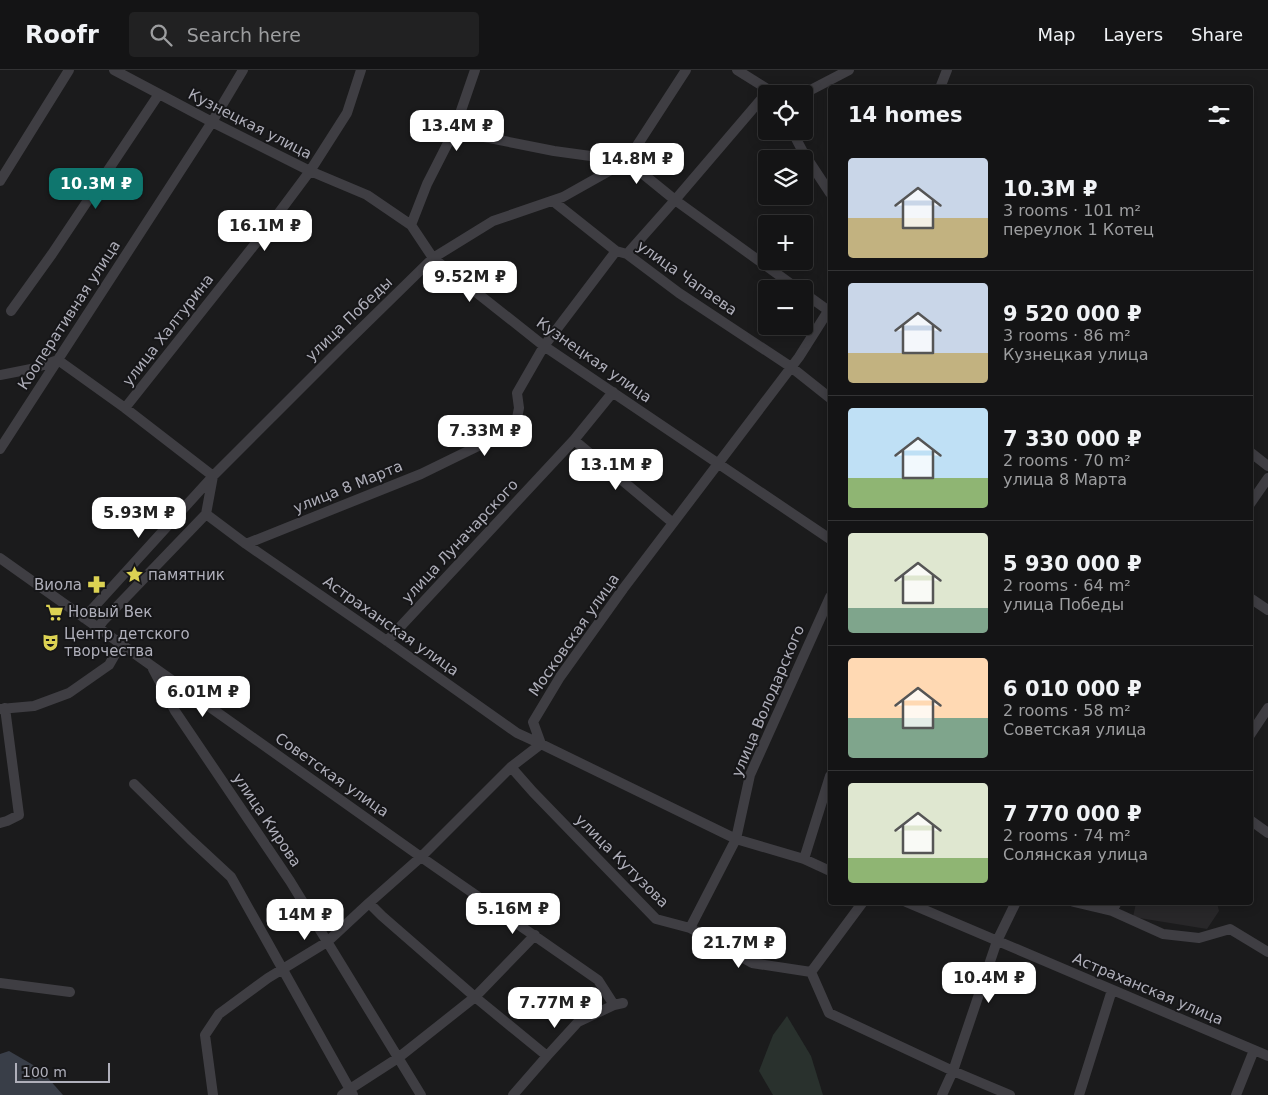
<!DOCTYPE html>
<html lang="en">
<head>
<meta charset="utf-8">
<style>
  body { margin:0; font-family:"DejaVu Sans",sans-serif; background:#212122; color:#f1f3f6; height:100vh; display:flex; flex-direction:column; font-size:19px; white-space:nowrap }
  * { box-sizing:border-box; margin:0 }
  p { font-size:16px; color:#9d9ea0 }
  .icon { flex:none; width:28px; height:28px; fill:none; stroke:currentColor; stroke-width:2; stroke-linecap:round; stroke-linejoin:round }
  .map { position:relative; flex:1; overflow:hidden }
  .side { position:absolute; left:828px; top:15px; width:425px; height:820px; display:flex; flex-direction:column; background:#141415; border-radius:5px; box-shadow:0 2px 12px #0003,0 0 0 1px #333334 }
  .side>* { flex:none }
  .tools { position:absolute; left:758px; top:15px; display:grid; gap:10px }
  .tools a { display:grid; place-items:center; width:55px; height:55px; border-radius:5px; background:#141415; box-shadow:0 2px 12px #0003,0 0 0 1px #333334; font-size:25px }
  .scale { position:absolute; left:15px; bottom:12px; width:95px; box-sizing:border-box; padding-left:5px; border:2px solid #afafba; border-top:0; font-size:14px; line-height:18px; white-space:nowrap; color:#afafba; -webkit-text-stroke:4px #161618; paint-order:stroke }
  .price { position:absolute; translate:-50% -42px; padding:0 11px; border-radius:10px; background:#fff; color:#222; font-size:16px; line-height:32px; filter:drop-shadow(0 1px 2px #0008) }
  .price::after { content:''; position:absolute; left:50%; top:30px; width:15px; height:11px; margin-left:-8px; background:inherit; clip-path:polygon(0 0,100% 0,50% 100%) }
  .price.selected { background:#0f766e; color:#fff }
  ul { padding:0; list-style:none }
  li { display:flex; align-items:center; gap:15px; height:125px; padding:0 20px }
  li+li { border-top:1px solid #333334 }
  li span { display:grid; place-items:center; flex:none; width:140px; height:100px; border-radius:5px; color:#555 }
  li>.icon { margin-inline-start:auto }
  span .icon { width:60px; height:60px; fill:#fffc; stroke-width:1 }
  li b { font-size:21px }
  h2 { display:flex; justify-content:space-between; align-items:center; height:60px; padding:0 20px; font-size:21px }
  header { display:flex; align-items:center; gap:30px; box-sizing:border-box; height:70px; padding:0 25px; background:#141415; border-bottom:1px solid #333334 }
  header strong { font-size:24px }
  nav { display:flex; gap:28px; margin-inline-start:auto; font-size:18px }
  .search { width:350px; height:45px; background:#212122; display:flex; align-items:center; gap:12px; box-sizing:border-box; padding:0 18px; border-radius:5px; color:#9d9ea0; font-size:19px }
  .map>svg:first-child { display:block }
  .built { fill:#282729 }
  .green { fill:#29312d }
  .water { fill:#393e48 }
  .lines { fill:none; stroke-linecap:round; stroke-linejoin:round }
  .minor { stroke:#3f3e43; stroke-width:10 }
  .labels { text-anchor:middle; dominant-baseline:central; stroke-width:4; stroke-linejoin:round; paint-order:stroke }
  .street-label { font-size:15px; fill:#afafba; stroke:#161618 }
  .poi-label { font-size:15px; fill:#afafba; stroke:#161618; text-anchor:start }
</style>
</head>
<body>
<header>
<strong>Roofr</strong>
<div class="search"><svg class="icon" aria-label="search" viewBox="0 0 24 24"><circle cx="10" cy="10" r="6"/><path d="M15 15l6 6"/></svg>Search here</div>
<nav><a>Map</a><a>Layers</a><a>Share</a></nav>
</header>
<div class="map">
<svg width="1268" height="1025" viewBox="0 0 1268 1025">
  <rect width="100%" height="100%" fill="#1b1b1c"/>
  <!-- built -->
  <path class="built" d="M1136,833H1217L1219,841L1207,859L1133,847Z"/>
  <!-- green -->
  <path class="green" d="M787,946L811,986L823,1025H773L759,1001L773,965Z"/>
  <!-- water -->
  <path class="water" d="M9,981L40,999L63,1025H0V984Z"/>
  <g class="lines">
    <!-- minor -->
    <path class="minor" d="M114,0L212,52L310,101L367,125L411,155L433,188L544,276L830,469
      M737,0L769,20L771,24
      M940,18L947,0
      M803,24L849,0
      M454,61L554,81L627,91L675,130L798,219
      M792,61L803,82L830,123
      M0,111L69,0
      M553,131L616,181L627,184L679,223L791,297L830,328
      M411,155L427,114L454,61L475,0
      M627,184L675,130L769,20L795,24
      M804,223L829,241
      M11,241L52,184L159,24
      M0,305L31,299L58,290L125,338L213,406L206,444L246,474L387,571L517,663L541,674L736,769L804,789L830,801
      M125,338L263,164L310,101L347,43L361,0
      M574,370L673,453
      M0,379L212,52L243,0
      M1250,382L1268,396
      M1250,434L1268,408
      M246,474L421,404L515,358L519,338L517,323L544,276L616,181
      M0,488L421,787L598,910L614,935
      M1250,528L1268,540
      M84,548L213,406L340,279L433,188L493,151L563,127L627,91L686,0
      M98,558L103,551L206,444
      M387,571L574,370L613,322
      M153,599L175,641L290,811L421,1025
      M0,639L34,636L69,623L109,595L121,574
      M1250,665L1268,638
      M541,674L533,652L560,607L623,519L799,287L830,238
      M511,697L533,722L656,849L690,858L752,893L811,902L829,943L953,1001L1010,1025
      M134,714L190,769L231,807L353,1025
      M1250,750L1268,763
      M0,753L7,751L19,745L5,638
      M804,789L830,706
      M906,832L1268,986
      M1074,832L1112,841L1163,864L1199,868L1230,859L1268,882
      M369,833L382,846L475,927L547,986
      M1112,841L1117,832
      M690,858L736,769L750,705L830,527
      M811,902L863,832
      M0,913L70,922
      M213,1025L205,965L219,944L268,908L327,872L369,833L421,787L511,697L541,674
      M342,1025L350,1019L398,988L475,927L535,865
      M513,1025L547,986L578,952L614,935L623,933
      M942,1025L953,1001L997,871L1016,832
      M1079,1025L1112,920
      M1236,1025L1254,980"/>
  </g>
  <!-- icons -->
  <defs>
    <symbol id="sight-bare" viewBox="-9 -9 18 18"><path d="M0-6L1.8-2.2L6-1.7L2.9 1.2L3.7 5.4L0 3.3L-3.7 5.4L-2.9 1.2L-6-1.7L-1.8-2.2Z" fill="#dcd253" stroke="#161618" stroke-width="2.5" paint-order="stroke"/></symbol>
    <symbol id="pharmacy-bare" viewBox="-9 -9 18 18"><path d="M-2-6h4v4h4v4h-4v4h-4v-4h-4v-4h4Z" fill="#dcd253" stroke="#161618" stroke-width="2.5" paint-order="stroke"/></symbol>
    <symbol id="supermarket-bare" viewBox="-9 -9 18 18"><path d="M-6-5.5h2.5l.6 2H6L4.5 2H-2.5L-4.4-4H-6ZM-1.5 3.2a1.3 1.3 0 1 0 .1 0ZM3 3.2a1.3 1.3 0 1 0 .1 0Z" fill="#dcd253" stroke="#161618" stroke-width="2.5" paint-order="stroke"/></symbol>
    <symbol id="theatre-bare" viewBox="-9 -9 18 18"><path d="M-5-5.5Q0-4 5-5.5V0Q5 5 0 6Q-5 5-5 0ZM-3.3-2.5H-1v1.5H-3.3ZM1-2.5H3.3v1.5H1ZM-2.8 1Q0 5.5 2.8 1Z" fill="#dcd253" stroke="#161618" stroke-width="2.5" paint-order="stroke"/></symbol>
  </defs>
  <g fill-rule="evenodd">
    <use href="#sight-bare" x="122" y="492" width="25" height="25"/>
    <use href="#pharmacy-bare" x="84" y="502" width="25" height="25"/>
    <use href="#supermarket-bare" x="42" y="530" width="25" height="25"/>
    <use href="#theatre-bare" x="38" y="560" width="25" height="25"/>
  </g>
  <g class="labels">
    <!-- street labels -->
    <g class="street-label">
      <text transform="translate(250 54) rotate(27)">Кузнецкая улица</text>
      <text transform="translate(687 208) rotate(35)">улица Чапаева</text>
      <text transform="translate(69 245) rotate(-57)">Кооперативная улица</text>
      <text transform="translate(349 249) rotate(-44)">улица Победы</text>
      <text transform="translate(168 260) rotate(-52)">улица Халтурина</text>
      <text transform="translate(594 290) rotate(35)">Кузнецкая улица</text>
      <text transform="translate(348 417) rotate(-22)">улица 8 Марта</text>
      <text transform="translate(460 471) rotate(-47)">улица Луначарского</text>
      <text transform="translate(391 556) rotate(35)">Астраханская улица</text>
      <text transform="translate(574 565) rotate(-55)">Московская улица</text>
      <text transform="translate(768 631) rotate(-67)">улица Володарского</text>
      <text transform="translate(332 705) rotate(35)">Советская улица</text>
      <text transform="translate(267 750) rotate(56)">улица Кирова</text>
      <text transform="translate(622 791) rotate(45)">улица Кутузова</text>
      <text transform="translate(1148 919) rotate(23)">Астраханская улица</text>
    </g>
    <!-- poi labels -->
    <g class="poi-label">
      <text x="148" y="505">памятник</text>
      <text x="82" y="515" text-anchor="end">Виола</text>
      <text x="68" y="542">Новый Век</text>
      <text x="64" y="564">Центр детского<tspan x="64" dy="17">творчества</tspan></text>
    </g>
  </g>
</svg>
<div class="tools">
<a><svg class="icon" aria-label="locate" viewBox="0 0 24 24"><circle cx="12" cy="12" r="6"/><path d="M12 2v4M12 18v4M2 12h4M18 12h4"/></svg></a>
<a><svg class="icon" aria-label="layers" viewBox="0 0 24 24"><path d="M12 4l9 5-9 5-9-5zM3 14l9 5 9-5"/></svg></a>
<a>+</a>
<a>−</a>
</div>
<div class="scale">100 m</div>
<b class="price" style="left:457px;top:82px">13.4M ₽</b>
<b class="price" style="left:637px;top:115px">14.8M ₽</b>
<b class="price selected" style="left:96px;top:140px">10.3M ₽</b>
<b class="price" style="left:265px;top:182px">16.1M ₽</b>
<b class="price" style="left:470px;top:233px">9.52M ₽</b>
<b class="price" style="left:485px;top:387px">7.33M ₽</b>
<b class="price" style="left:616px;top:421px">13.1M ₽</b>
<b class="price" style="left:139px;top:469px">5.93M ₽</b>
<b class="price" style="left:203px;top:648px">6.01M ₽</b>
<b class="price" style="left:513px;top:865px">5.16M ₽</b>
<b class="price" style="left:305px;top:871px">14M ₽</b>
<b class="price" style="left:739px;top:899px">21.7M ₽</b>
<b class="price" style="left:989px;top:934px">10.4M ₽</b>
<b class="price" style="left:555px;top:959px">7.77M ₽</b>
<section class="side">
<h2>14 homes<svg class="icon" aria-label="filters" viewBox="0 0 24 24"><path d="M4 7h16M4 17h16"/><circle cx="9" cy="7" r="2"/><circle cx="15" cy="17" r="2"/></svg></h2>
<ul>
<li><span style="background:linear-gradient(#c9d6e8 60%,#c2b280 0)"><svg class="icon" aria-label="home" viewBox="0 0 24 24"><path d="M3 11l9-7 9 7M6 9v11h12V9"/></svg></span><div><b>10.3M ₽</b><p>3 rooms · 101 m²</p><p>переулок 1 Котец</p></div></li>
<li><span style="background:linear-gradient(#c9d6e8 70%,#c2b280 0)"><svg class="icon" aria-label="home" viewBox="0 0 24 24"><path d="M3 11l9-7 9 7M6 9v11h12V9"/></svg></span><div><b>9 520 000 ₽</b><p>3 rooms · 86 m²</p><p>Кузнецкая улица</p></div></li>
<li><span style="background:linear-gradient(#bfe0f5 70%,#8fb573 0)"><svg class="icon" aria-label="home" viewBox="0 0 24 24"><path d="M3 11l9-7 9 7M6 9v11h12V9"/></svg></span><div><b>7 330 000 ₽</b><p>2 rooms · 70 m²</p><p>улица 8 Марта</p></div></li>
<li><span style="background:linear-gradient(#dfe7d0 75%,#7fa58c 0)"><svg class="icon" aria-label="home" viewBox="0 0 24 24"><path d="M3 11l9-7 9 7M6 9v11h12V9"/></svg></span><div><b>5 930 000 ₽</b><p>2 rooms · 64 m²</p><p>улица Победы</p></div></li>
<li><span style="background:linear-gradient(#ffd9b3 60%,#7fa58c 0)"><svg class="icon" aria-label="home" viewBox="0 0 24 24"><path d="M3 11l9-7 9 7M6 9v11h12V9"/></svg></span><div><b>6 010 000 ₽</b><p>2 rooms · 58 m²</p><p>Советская улица</p></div></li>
<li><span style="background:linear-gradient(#dfe7d0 75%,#8fb573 0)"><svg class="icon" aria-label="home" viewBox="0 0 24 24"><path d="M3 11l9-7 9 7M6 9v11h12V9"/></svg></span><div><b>7 770 000 ₽</b><p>2 rooms · 74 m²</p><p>Солянская улица</p></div></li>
</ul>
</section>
</div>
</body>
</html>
